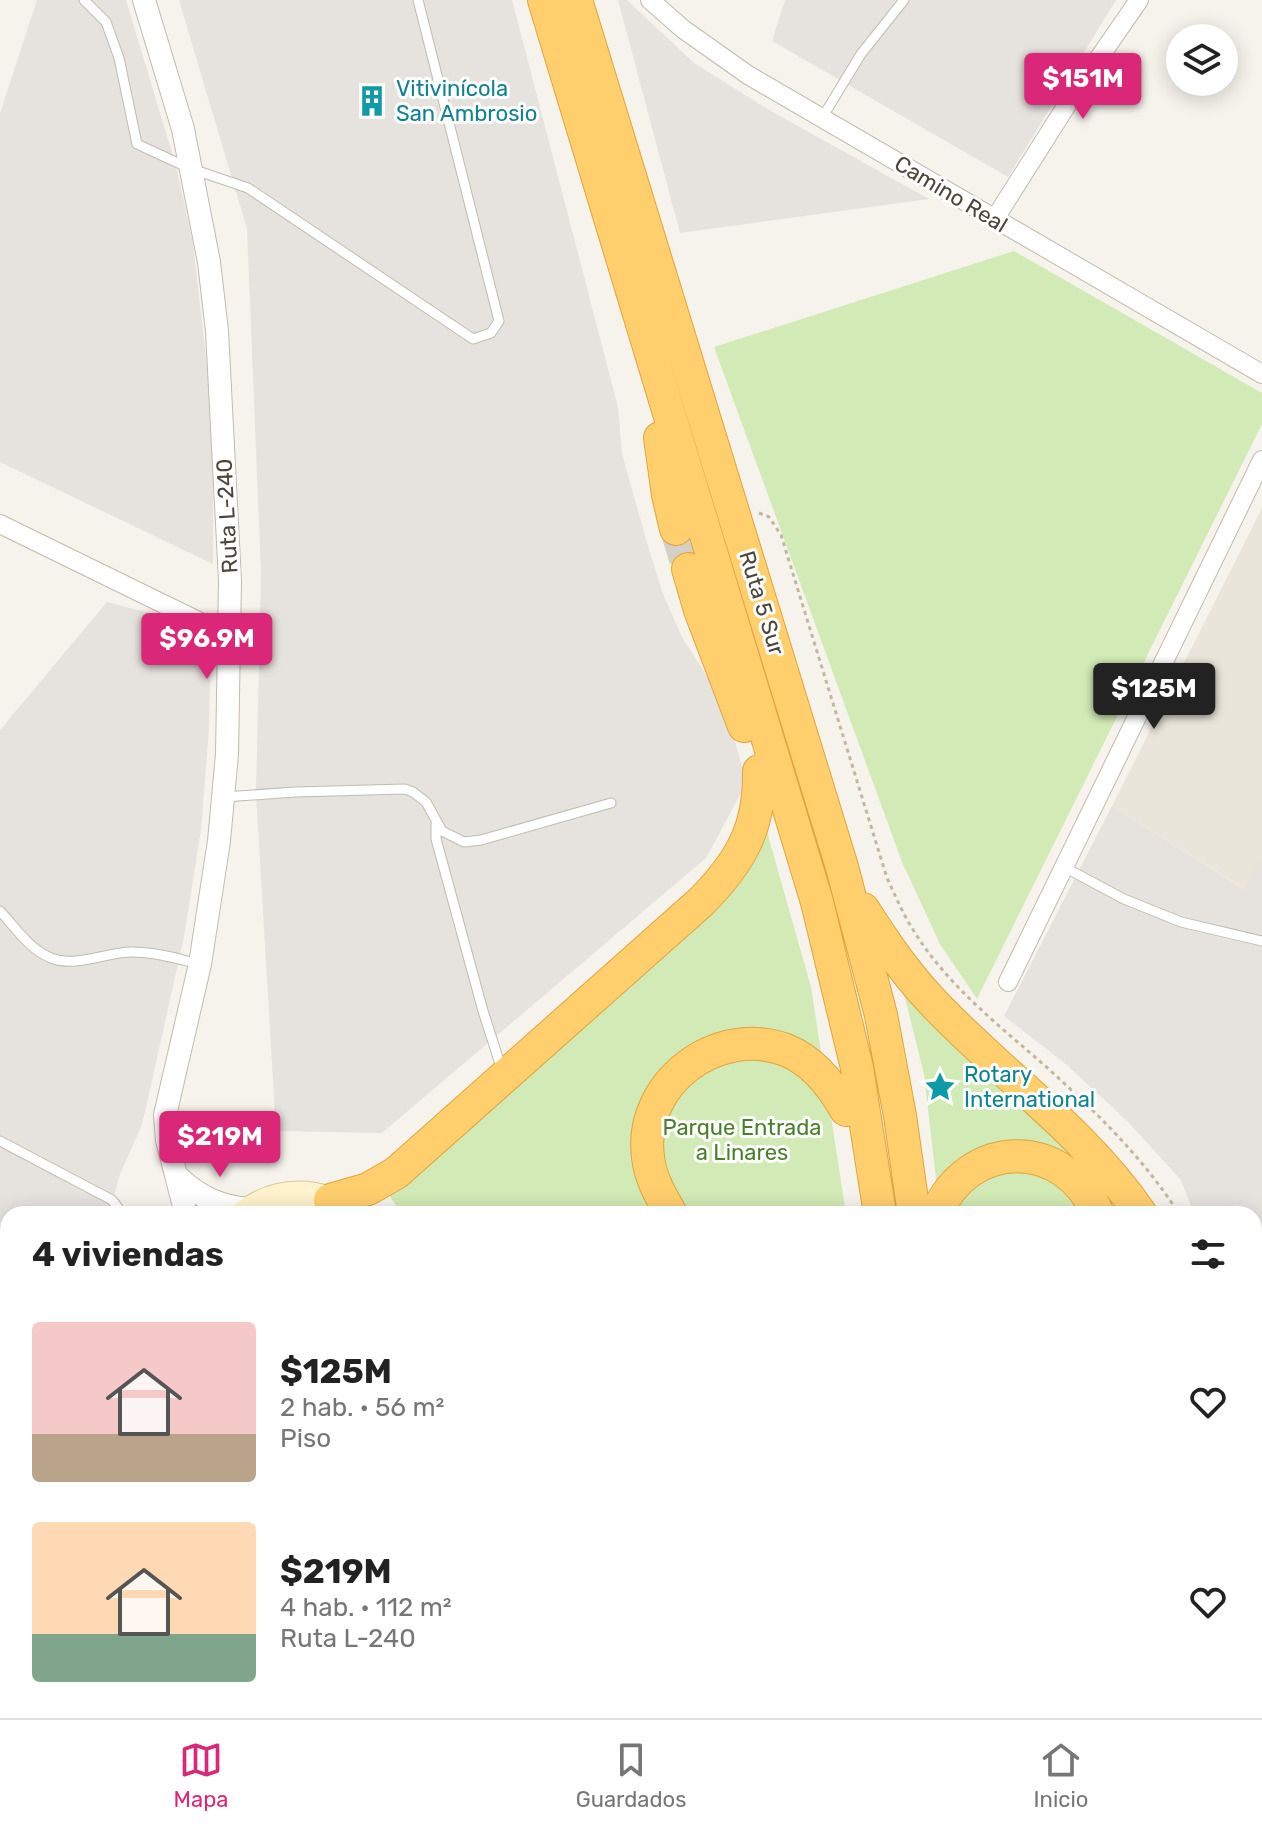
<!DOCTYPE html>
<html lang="es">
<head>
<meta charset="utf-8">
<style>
  body { margin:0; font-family:Rubik,sans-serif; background:#f2f2f2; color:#222; height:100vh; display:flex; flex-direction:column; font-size:30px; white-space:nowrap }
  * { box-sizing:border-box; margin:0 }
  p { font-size:26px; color:#767676 }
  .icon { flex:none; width:44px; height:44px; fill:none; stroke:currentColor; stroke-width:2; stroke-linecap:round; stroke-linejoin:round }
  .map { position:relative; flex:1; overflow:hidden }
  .panel { position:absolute; left:0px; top:1206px; width:1262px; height:512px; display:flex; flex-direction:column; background:#fff; border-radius:24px 24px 0 0; box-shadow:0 4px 20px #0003 }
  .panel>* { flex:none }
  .tools { position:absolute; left:1166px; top:24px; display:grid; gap:16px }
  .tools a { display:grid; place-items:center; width:72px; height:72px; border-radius:50%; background:#fff; box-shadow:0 4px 20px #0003; font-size:40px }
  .price { position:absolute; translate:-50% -68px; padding:0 18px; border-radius:8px; background:#db2777; color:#fff; font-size:26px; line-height:52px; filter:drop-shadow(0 2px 4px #0008) }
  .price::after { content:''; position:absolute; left:50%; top:48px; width:24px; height:18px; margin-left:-12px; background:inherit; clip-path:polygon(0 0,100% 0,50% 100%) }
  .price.on { background:#222; color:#fff }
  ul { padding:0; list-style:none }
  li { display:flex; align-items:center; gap:24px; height:200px; padding:0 32px }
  li span { display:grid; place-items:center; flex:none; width:224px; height:160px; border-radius:8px; color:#555 }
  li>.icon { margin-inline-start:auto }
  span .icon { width:96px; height:96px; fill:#fffc; stroke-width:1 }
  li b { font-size:34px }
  h2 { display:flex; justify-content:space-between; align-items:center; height:96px; padding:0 32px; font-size:34px }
  .dock { display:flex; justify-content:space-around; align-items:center; height:112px; border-top:2px solid #e0e0e0; background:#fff; font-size:22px; color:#767676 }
  .dock a { display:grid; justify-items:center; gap:4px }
  .dock .on { color:#db2777 }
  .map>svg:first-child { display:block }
  .residential { fill:#eae5da }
  .industrial { fill:#e6e2dd }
  .green { fill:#d2eab5 }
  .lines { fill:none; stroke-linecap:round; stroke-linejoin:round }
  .motorway-tunnel { stroke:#d4d0c8; stroke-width:32; stroke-dasharray:32 16; stroke-linecap:butt }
  .service-casing { stroke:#c2bbae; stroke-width:11 }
  .minor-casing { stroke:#c2bbae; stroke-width:20 }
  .tertiary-casing { stroke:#c2bbae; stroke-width:24 }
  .secondary-casing { stroke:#d6c79b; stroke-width:28 }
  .primary-casing { stroke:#e6c16a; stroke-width:30 }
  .motorway-casing { stroke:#e0a43c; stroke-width:34 }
  .path { stroke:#c4b79f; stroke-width:3; stroke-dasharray:4 4; stroke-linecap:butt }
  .service { stroke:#fff; stroke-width:9 }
  .minor { stroke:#fff; stroke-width:18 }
  .tertiary { stroke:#fff; stroke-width:22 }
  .secondary { stroke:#fff3cd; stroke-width:26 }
  .primary { stroke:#ffe39c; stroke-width:28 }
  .motorway { stroke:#ffcf6e; stroke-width:32 }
  .labels { text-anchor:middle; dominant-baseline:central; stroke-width:6; stroke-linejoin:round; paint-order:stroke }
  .culture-label { font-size:22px; fill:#0d838f; stroke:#fff; text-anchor:start }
  .street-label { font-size:22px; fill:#4b4439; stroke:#fff }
  .park-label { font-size:22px; fill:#4a7f2a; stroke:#fff }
</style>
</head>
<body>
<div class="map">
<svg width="1262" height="1718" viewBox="0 0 1262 1718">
  <rect width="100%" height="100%" fill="#f6f3ec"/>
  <!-- residential -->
  <path class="residential" d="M1262,508V857L1245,889L1112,806Z"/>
  <!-- industrial -->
  <path class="industrial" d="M37,0H126L176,166L193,243L210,393L213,450V564L0,462V113Z
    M179,0H512L618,407L622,454L648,546L663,594L682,637L723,702L747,782L706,858L382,1133L276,1131L256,794L261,573L247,229Z
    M618,0H627L694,63L771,111L929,199L680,233Z
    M785,0H1116L1008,177L772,41Z
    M107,602L211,629L209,729L201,830L184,937L142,1125L120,1174L109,1214H8V1479L0,1486V730Z
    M1112,806L1244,889L1262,857V1313L1254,1305V1214H1194L1181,1180L1127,1121L1068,1066L1004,1016Z
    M1254,1526L1262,1527V1718H1041L1008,1710H1254Z
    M660,1710H694L708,1718H657Z"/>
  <!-- green -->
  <path class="green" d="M1014,251L1262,393V424L977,999L940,944L902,862L714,347Z
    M765,812L769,839L811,987L846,1214H401L388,1193L708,907Z
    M899,974L1094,1173L1121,1214H940L924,1074Z
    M107,1710H193L187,1718H102Z
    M216,1710H635L639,1718H210Z
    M783,1710H837L836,1718H790Z"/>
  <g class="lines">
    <!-- motorway-tunnel -->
    <path class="motorway-tunnel" d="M676,529L688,569"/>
    <defs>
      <path id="service" d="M84,0L106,22L119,58L137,144L189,168L248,188L473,339L491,333L499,321L418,0
        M822,118L861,54L904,0
        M224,797L295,792L405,789L413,792L426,802L442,831L464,842L481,840L611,803
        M436,824V839L483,1011L502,1070
        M1064,867L1124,899L1181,922L1262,941
        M0,911C15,927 30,950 51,958C76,968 106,952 132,952C155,952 178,959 200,964
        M0,1141L112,1200L123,1214
        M0,1391L8,1396
        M1254,1696L1262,1701"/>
      <path id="minor" d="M650,0L683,29L748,75L1262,374
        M994,220L1072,97L1139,0
        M0,524L231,637
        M1008,982L1262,460
        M728,1710L735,1718"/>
      <path id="tertiary" d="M144,0L183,129L209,262L217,331L230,581L227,754L219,841L200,964L165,1115L167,1140L186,1214
        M178,1177C199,1197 221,1207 250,1209"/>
      <path id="secondary" d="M244,1214C277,1188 321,1188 354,1214
        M0,1528L8,1521"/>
      <path id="primary" d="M1254,1406L1262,1409
        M1254,1442L1262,1446"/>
      <path id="motorway" d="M544,0L817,902L857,1068L880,1214
        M576,0L842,867L881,1015L900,1116L914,1214
        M660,438L668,495L676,529
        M688,569L700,610L744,726
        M863,909C883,940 903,970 928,997C997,1072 1083,1129 1141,1214
        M330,1200L368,1189L396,1173L702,901C741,861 760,828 759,771
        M671,1214C661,1196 650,1178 648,1157C638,1084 717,1024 786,1050C813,1061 832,1085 846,1110
        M936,1214C969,1137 1065,1137 1098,1214
        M1254,1375L1262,1382
        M1254,1492L1262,1493
        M763,1710L772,1718
        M872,1718L874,1710
        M921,1718L925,1710"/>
    </defs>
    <!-- service casing -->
    <use href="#service" class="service-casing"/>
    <!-- minor casing -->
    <use href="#minor" class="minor-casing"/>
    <!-- tertiary casing -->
    <use href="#tertiary" class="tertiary-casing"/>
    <!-- secondary casing -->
    <use href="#secondary" class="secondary-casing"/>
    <!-- primary casing -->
    <use href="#primary" class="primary-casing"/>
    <!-- motorway casing -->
    <use href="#motorway" class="motorway-casing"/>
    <!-- path -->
    <path class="path" d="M759,513L769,517L781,535L887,878C895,895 902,912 912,928C945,983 996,1023 1043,1064C1093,1109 1143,1157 1179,1214
      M1254,1336L1262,1345"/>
    <!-- service -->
    <use href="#service" class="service"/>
    <!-- minor -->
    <use href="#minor" class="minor"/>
    <!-- tertiary -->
    <use href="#tertiary" class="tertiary"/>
    <!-- secondary -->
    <use href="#secondary" class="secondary"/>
    <!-- primary -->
    <use href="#primary" class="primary"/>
    <!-- motorway -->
    <use href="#motorway" class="motorway"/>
  </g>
  <!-- icons -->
  <defs>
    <symbol id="building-bare" viewBox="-9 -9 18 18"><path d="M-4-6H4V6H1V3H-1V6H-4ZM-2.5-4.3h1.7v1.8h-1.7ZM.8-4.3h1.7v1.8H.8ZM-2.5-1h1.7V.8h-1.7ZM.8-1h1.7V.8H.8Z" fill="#0f9aa8" stroke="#fff" stroke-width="2.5" paint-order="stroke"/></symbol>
    <symbol id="sight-bare" viewBox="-9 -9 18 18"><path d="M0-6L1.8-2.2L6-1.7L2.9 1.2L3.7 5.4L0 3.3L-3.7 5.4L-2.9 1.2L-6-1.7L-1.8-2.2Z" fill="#0f9aa8" stroke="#fff" stroke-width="2.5" paint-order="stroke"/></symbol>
  </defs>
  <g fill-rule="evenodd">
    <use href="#building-bare" x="350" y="79" width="44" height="44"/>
    <use href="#sight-bare" x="918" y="1065" width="44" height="44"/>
  </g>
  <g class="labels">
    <!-- culture labels -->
    <g class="culture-label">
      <text x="396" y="88">Vitivinícola<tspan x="396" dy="25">San Ambrosio</tspan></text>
      <text x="964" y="1074">Rotary<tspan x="964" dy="25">International</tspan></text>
    </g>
    <!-- street labels -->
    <g class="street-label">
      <text transform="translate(951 194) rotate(31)">Camino Real</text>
      <text transform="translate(227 516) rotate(-93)">Ruta L-240</text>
      <text transform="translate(762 603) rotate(73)">Ruta 5 Sur</text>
    </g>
    <!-- park labels -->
    <g class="park-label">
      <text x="742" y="1127">Parque Entrada<tspan x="742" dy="25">a Linares</tspan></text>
    </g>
  </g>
</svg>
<div class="tools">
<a><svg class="icon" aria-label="layers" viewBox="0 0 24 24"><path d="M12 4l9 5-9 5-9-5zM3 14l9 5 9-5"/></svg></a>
</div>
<b class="price" style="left:1083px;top:121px">$151M</b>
<b class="price" style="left:207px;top:681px">$96.9M</b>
<b class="price on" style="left:1154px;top:731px">$125M</b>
<b class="price" style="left:220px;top:1179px">$219M</b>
<section class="panel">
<h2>4 viviendas<svg class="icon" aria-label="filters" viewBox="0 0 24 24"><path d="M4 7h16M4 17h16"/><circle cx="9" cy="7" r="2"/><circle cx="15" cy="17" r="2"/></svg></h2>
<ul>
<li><span style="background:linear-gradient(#f6c9c9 70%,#b9a48a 0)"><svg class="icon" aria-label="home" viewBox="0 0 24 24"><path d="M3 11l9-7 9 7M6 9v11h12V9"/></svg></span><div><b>$125M</b><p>2 hab. · 56 m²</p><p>Piso</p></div><svg class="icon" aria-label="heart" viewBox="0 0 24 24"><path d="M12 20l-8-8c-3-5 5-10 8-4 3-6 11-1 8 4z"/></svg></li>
<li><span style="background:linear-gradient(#ffd9b3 70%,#7fa58c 0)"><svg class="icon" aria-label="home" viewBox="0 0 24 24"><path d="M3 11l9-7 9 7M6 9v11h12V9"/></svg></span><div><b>$219M</b><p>4 hab. · 112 m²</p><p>Ruta L-240</p></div><svg class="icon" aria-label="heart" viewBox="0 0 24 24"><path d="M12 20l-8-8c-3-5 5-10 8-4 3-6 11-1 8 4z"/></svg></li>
</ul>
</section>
</div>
<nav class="dock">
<a class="on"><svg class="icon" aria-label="map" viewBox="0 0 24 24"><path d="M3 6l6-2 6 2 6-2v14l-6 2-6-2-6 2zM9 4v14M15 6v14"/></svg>Mapa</a>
<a><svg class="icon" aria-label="saved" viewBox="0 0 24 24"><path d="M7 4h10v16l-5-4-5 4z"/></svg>Guardados</a>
<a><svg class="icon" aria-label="home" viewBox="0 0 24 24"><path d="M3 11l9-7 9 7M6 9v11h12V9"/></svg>Inicio</a>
</nav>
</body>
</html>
